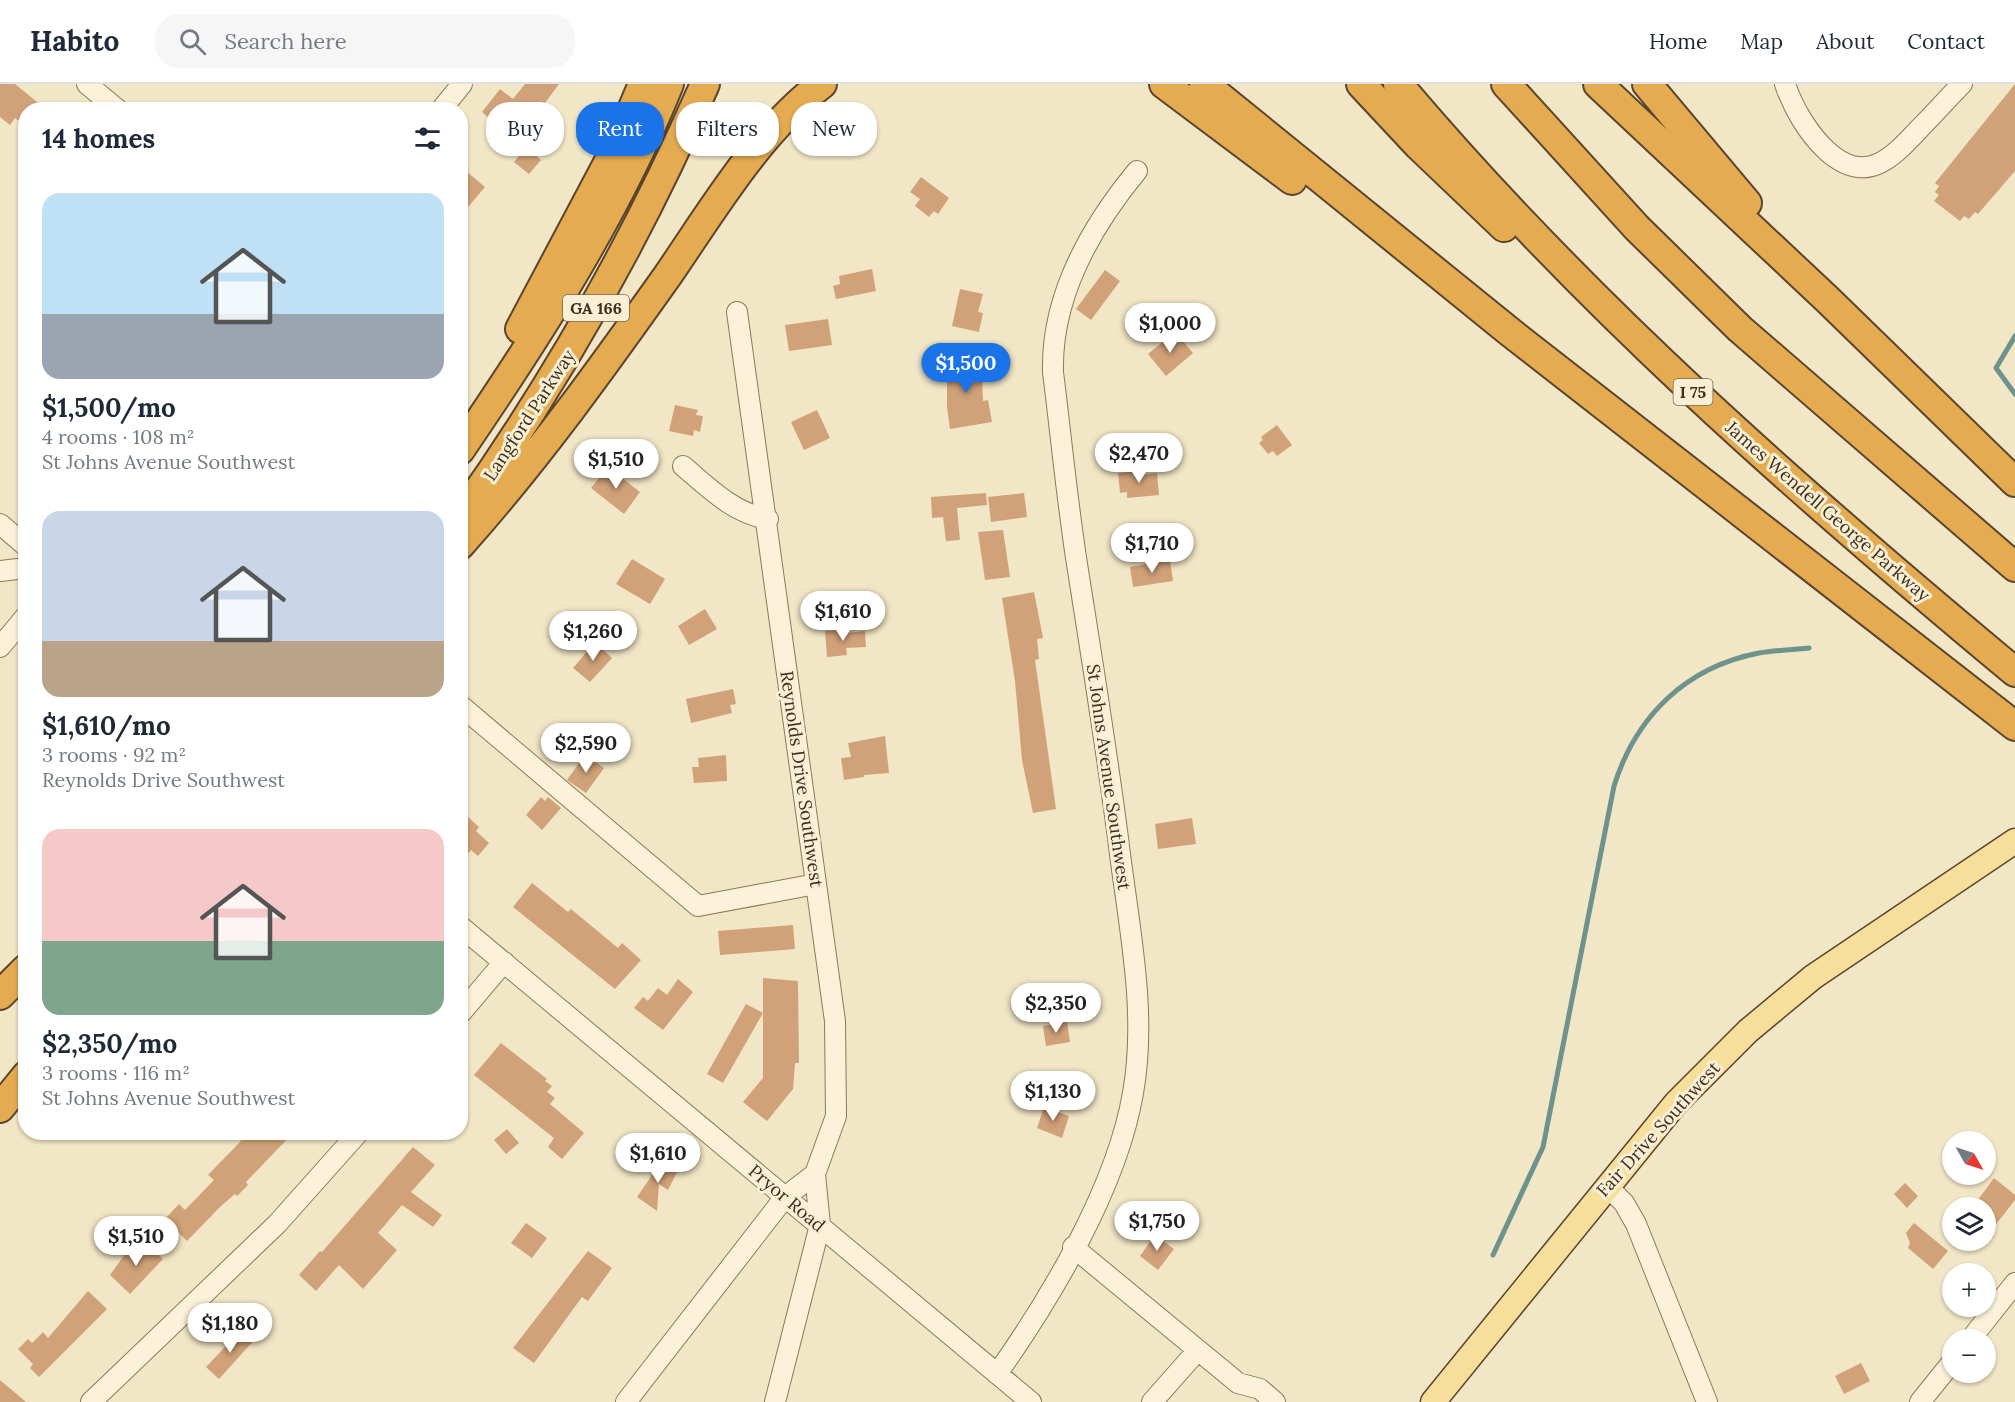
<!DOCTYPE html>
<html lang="en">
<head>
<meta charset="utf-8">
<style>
  body { margin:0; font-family:Lora,serif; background:#f6f6f7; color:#1f2937; height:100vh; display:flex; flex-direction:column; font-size:22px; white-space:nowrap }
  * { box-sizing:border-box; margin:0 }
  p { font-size:20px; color:#747a83 }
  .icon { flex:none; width:33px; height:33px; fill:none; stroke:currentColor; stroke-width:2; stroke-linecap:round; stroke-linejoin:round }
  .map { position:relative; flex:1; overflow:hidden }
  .panel { position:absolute; left:18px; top:18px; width:450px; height:1038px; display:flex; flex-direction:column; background:#fff; border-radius:24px; box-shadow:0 2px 4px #0004 }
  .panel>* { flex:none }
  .top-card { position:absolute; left:486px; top:18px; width:570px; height:54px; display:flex; gap:12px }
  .needle { width:39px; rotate:129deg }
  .controls { position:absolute; left:1942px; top:1047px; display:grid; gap:12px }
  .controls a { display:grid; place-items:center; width:54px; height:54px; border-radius:50%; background:#fff; box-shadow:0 2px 4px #0004; font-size:30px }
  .price { position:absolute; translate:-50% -51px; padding:0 14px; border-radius:21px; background:#fff; color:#222; font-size:20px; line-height:39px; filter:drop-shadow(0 2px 3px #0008) }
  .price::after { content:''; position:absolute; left:50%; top:36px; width:18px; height:14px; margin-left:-9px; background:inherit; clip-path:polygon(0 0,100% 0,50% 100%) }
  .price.current { background:#1a73e8; color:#fff }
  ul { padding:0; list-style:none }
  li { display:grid; align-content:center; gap:12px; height:318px; padding:0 24px }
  li span { display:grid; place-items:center; height:186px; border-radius:18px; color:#555 }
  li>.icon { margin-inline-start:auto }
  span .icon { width:108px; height:108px; fill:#fffc; stroke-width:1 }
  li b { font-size:26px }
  h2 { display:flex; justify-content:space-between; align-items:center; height:72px; padding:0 24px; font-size:26px }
  .chip { padding:0 21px; border-radius:24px; background:#fff; box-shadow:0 2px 4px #0004; font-size:21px; line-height:54px }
  .chip.current { background:#1a73e8; color:#fff }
  header { display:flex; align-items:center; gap:36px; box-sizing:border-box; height:84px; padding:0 30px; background:#fff; border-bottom:2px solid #e0e1e3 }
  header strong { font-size:28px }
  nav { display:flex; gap:33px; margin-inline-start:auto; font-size:21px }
  .search { width:420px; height:54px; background:#f6f6f7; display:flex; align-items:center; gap:15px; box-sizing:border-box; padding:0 21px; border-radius:24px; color:#747a83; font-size:22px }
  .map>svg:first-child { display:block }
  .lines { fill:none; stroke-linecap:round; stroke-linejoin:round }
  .stream { stroke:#6d938c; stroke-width:5 }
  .building { fill:#d1a279 }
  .minor-casing { stroke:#8d7859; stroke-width:22 }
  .major-casing { stroke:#5b452e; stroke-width:27 }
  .highway-casing { stroke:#5b452e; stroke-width:32 }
  .minor { stroke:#fbf2d9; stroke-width:20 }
  .major { stroke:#f6de9b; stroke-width:24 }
  .highway { stroke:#e4ab51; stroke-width:28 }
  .labels { text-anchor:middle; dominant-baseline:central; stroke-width:6; stroke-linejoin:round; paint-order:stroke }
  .shield { fill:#f8efd5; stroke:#756855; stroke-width:1.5 }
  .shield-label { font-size:16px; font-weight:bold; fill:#3d2e1e }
  .street-label { font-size:18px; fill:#3d2e1e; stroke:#f8efd5 }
</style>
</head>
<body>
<header>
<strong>Habito</strong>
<div class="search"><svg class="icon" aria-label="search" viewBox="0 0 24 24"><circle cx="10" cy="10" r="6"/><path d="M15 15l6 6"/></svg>Search here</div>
<nav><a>Home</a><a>Map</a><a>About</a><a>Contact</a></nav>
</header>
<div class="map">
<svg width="2015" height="1318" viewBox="0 0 2015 1318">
  <rect width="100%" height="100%" fill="#f1e6c5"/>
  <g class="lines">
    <!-- stream -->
    <path class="stream" d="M2015,252L1996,284L2015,310
      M1493,1171L1543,1063L1614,702C1636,632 1686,583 1759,569C1775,566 1793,566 1809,564"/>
  </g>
  <!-- building -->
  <path class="building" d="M0,0H15L47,26H26V42L15,34L10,41L0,33Z
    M525,0H559L517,57L482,28L500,5L513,15Z
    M2015,0V87L1978,130L1975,128L1969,135L1964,132L1960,137L1934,117L1939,111L1935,108L1939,102L1935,99Z
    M526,63L541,76L529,90L514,78Z
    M460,82L485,103L468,123L460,117Z
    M921,93L949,114L938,130L934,127L929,133L915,122L920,115L910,108Z
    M872,185L876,207L836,215L833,202L840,200L839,192Z
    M1105,186L1120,197L1091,236L1076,225Z
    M960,205L983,210L978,228L983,229L979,248L952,242Z
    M828,235L832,261L789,267L785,241Z
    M1175,248L1193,269L1166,292L1148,270Z
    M947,275H981L983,317L988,316L992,338L950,345L947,323Z
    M675,321L698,326L696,331L703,332L700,348L694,346L693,352L669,347Z
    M817,326L830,354L804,366L791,338Z
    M1277,341L1292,361L1277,372L1273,367L1268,370L1259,359L1263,356L1261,353Z
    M608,383L640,408L624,430L591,404Z
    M1139,387V391L1157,389L1159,411L1127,414V408L1120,409L1118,389Z
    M986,409L987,421L957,424L960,456L946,457L943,433L932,434L931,413Z
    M1024,409L1027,433L991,438L988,413Z
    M1003,446L1010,493L985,496L978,448Z
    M632,475L665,495L650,520L616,500Z
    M1170,476L1173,497L1133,503L1130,483Z
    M1034,508L1043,554L1037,555L1039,575L1035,576L1056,725L1033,729L1022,676L1015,597L1002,514Z
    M705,525L717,545L689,561L678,542Z
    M846,545V549L865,547L866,563L846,564L847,571L827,573L825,547Z
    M595,558L612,574L590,598L573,584Z
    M733,605L736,620L730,621L732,629L691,639L686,615Z
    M885,652L889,689L864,691V693L844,696L841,674L851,673L848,659Z
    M585,671L604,684L586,709L567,696Z
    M726,671L727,697L694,699L692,683H699L698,674Z
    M541,713L545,717L548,713L561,724L542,746L526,731Z
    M468,733L479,743L476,747L489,759L478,772L471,766L460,779V734L464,737Z
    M1192,734L1196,760L1158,765L1155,740Z
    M532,799L568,828L571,825L618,864L622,859L641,876L615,905L513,823Z
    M793,841L795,865L720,871L718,847Z
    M763,894L798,897L799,979H795L793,1005L767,1037L743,1018L763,994Z
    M678,895L693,908L663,946L634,924L643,913L648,917L658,904L667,911Z
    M746,920L763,929L723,999L707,990Z
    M1067,938L1070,958L1046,962L1043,942Z
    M501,959L547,995L545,997L552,1002L547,1008L555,1014L550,1020L584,1049L562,1075L548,1063L554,1054L474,991Z
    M1044,1023L1069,1032L1062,1054L1037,1044Z
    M507,1045L519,1059L506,1070L494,1056Z
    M232,1048H294L246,1098L248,1101L237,1112L235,1110L221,1122L187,1157L165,1135L179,1120L185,1126L214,1096L208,1091L241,1057Z
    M413,1063L435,1081L411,1108L442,1131L433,1143L402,1121L378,1149L397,1166L363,1205L339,1181L316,1207L299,1191L320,1167L322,1168Z
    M663,1075L678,1086L668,1106L659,1100L657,1127L637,1113Z
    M1994,1094L2015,1111V1116L1986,1153V1124H1972Z
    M1905,1099L1918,1112L1907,1124L1894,1110Z
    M526,1139L547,1154L532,1174L511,1159Z
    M1914,1139L1948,1167L1933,1185L1908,1164L1910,1159L1906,1149Z
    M1155,1151L1174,1165L1158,1186L1140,1172Z
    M144,1157L163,1175L130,1210L110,1191L128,1166L131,1170Z
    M588,1167L612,1184L588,1217L582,1213L534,1279L513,1264Z
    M88,1207L107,1225L39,1293L30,1284L33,1280L18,1265L28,1255L32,1259L43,1248L48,1254Z
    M243,1244L255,1255L219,1295L206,1283Z
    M1861,1279L1870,1297L1844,1310L1835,1292Z
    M0,1296L26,1318H0Z"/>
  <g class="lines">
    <defs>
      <path id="minor" d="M87,0L118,26
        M1785,0C1793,24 1808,49 1826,66C1866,103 1892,74 1921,43C1935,29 1948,14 1962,0
        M441,26L462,0
        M737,228L835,937L836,1032L815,1090L820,1141L775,1318
        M683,382C709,404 733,429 768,435
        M0,440L26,462
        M0,487L26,484
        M0,563L26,532
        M460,621L698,822L816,800
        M460,842L1031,1318
        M460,930L504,878
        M1607,1102L1624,1119L1636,1140L1707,1318
        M1073,1163L1238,1299L1260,1305L1275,1318
        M1970,1256L2015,1199
        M997,1290C1052,1212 1117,1103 1133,1009C1147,930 1130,849 1120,770C1108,673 1092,576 1077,480C1067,416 1061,352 1053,288C1051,213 1090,144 1137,87
        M91,1318L277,1140L359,1048
        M626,1318L785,1113L815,1090
        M1152,1318L1198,1266
        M1920,1318L1953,1277"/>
      <path id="major" d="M1433,1318L1676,1019L1748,947L1813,893L2015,757"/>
      <path id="highway" d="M1164,0L1292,96
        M1204,0L1510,248L2015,642
        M1361,0L1418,61L1504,143
        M1398,0C1582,218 1796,406 2015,588
        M1506,0L1637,144L1740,245L2015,483
        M1598,0L1827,215L2015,398
        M1647,0L1747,119
        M520,245L616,64L643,0
        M460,366C539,250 616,131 669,0
        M460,433C557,297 638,153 705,0
        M460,461C536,376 602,284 668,191C712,127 759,47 822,0
        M0,911L26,885
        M0,1024L26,992"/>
    </defs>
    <!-- minor casing -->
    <use href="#minor" class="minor-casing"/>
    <!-- major casing -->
    <use href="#major" class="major-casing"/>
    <!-- highway casing -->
    <use href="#highway" class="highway-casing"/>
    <!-- minor -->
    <use href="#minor" class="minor"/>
    <!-- major -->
    <use href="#major" class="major"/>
    <!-- highway -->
    <use href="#highway" class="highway"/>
  </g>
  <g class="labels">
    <!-- shield labels -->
    <g class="shield">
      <rect x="563" y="211" width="66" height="26" rx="4.5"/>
      <rect x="1673.5" y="295" width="39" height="26" rx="4.5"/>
    </g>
    <g class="shield-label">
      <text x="596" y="224">GA 166</text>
      <text x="1693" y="308">I 75</text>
    </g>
    <!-- street labels -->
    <g class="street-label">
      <text transform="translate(529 331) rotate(-57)">Langford Parkway</text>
      <text transform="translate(1828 427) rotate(41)">James Wendell George Parkway</text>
      <text transform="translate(1109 693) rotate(82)">St Johns Avenue Southwest</text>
      <text transform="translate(802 695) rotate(82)">Reynolds Drive Southwest</text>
      <text transform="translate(1658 1045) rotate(-48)">Fair Drive Southwest</text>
      <text transform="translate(787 1114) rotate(40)">Pryor Road</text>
    </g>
  </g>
</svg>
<div class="controls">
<a><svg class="needle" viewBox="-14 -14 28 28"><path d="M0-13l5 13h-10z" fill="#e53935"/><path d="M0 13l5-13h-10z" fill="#747a83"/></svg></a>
<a><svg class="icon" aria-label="layers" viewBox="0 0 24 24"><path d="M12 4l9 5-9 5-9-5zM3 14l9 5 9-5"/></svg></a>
<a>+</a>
<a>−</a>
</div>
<b class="price" style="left:1170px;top:270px">$1,000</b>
<b class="price current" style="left:966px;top:310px">$1,500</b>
<b class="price" style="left:1139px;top:400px">$2,470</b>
<b class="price" style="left:616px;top:406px">$1,510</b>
<b class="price" style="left:1152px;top:490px">$1,710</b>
<b class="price" style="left:843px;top:558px">$1,610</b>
<b class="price" style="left:593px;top:578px">$1,260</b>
<b class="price" style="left:586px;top:690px">$2,590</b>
<b class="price" style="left:1056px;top:950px">$2,350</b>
<b class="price" style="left:1053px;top:1038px">$1,130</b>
<b class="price" style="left:658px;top:1100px">$1,610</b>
<b class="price" style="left:1157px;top:1168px">$1,750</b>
<b class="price" style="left:136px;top:1183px">$1,510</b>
<b class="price" style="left:230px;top:1270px">$1,180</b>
<div class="top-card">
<a class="chip">Buy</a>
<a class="chip current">Rent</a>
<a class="chip">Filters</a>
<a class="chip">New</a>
</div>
<section class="panel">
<h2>14 homes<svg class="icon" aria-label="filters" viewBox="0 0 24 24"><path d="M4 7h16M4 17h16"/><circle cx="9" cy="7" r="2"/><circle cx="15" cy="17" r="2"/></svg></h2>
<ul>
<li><span style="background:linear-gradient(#bfe0f5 65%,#9aa5b1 0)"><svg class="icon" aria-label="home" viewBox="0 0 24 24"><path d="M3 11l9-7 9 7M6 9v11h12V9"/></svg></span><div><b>$1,500/mo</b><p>4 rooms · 108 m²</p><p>St Johns Avenue Southwest</p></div></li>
<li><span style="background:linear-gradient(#c9d6e8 70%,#b9a48a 0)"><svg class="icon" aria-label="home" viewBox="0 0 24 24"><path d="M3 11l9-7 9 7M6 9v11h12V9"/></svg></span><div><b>$1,610/mo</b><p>3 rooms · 92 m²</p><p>Reynolds Drive Southwest</p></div></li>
<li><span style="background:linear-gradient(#f6c9c9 60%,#7fa58c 0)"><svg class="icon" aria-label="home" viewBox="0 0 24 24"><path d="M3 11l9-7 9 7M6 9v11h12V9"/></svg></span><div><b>$2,350/mo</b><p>3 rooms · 116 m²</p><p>St Johns Avenue Southwest</p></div></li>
</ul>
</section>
</div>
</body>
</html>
